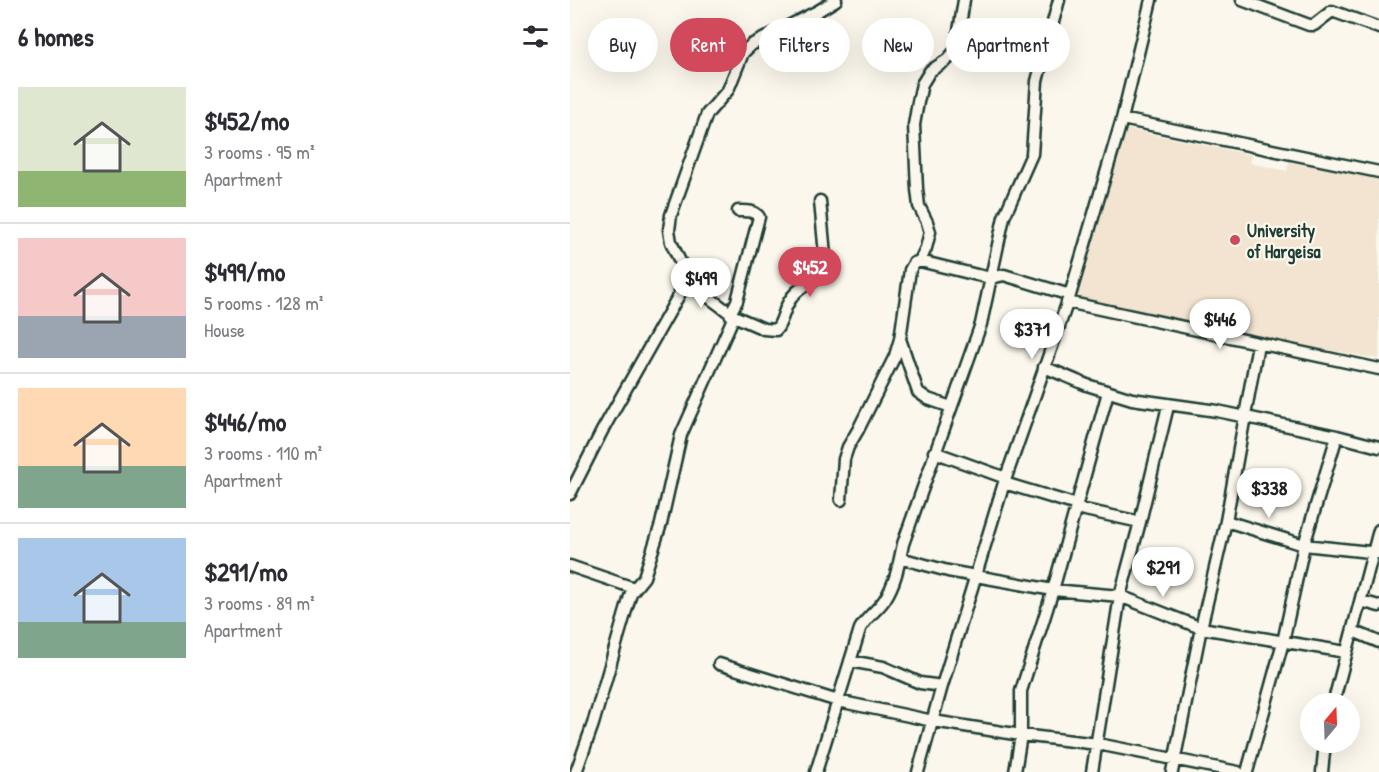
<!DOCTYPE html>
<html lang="en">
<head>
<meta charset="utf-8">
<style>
  body { margin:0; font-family:"Patrick Hand",sans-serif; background:#f2f2f3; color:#2b2b33; height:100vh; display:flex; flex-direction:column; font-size:22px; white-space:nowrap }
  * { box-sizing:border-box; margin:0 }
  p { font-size:20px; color:#7c7c81 }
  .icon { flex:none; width:33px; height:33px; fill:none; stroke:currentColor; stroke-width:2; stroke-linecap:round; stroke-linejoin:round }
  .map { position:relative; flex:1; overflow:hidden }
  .sheet { display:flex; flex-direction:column; background:#fff; width:570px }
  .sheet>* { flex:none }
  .top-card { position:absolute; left:18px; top:18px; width:570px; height:54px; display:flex; gap:12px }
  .needle { width:39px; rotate:19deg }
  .fabs { position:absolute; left:730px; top:693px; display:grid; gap:12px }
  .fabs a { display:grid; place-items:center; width:60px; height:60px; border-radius:50%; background:#fff; box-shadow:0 6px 24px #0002; font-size:30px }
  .price { position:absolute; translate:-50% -51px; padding:0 14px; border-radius:21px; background:#fff; color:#222; font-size:20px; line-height:39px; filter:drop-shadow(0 2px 3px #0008) }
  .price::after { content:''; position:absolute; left:50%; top:36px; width:18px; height:14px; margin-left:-9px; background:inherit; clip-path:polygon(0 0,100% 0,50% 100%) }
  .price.selected { background:#d1495b; color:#fff }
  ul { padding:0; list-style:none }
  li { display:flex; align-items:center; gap:18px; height:150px; padding:0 18px }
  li+li { border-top:2px solid #e1e1e2 }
  li span { display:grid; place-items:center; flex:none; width:168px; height:120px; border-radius:0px; color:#555 }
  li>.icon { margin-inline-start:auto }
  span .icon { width:72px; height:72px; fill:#fffc; stroke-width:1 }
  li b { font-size:26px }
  h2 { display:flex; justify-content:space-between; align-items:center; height:72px; padding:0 18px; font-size:26px }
  .pill { padding:0 21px; border-radius:27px; background:#fff; box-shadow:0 6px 24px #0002; font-size:21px; line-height:54px }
  .pill.selected { background:#d1495b; color:#fff }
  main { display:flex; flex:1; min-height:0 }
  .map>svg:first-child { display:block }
  .built { fill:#f2e4d0 }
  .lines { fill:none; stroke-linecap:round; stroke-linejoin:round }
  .minor-casing { stroke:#1f3d34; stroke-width:15 }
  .minor { stroke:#fbf7ec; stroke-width:10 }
  .poi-dot { fill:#d1495b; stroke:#fbf7ec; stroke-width:2 }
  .labels { text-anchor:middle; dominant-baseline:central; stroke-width:4.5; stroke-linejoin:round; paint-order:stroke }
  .poi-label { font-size:18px; font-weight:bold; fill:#1f3d34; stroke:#fbf7ec; text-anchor:start }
</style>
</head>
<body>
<main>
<section class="sheet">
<h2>6 homes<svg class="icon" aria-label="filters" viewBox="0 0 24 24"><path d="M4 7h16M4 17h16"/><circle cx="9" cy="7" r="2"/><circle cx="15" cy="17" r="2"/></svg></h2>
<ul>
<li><span style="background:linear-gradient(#dfe7d0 70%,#8fb573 0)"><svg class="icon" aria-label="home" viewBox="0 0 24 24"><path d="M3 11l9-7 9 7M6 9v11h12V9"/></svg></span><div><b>$452/mo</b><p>3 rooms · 95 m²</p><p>Apartment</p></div></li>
<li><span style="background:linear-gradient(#f6c9c9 65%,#9aa5b1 0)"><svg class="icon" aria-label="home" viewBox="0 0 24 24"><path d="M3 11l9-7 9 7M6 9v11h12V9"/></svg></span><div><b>$499/mo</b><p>5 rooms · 128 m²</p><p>House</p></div></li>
<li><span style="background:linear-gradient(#ffd9b3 65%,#7fa58c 0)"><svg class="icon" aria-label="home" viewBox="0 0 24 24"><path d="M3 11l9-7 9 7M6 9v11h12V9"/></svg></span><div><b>$446/mo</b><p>3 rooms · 110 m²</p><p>Apartment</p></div></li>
<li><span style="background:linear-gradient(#a9c7e8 70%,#7fa58c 0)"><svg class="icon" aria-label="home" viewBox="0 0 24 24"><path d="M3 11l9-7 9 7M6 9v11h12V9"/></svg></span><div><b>$291/mo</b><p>3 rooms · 89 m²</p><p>Apartment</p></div></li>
</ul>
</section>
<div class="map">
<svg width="809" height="772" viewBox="0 0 809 772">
  <rect width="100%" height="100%" fill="#fbf7ec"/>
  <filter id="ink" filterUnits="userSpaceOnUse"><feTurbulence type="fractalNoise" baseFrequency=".0167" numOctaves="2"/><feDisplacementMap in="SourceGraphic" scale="12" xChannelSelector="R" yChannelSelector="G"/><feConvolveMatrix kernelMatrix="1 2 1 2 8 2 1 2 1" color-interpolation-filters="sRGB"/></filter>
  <g filter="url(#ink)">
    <!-- built -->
    <path class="built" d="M552,128L682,155L680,163L717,171L719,162L809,179V359L730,345L504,298Z"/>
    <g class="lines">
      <defs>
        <path id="minor" d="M672,0L739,25H744L762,11L809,28
          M552,119L809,172
          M250,201L255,255L246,279C230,288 220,294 214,313C212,319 210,325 206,330L194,329L164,316L129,290L118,279L101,242L99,230L101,215L137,114L158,90L173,53L181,45L248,11L266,0
          M350,261L356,248L360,232L357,222L349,206L347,189L344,125L348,102L352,84L360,71L377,60L386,50L394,0
          M497,302L809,369
          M160,314L167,301L189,217C184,210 176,211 168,211
          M330,339L348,392L358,399L381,407
          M474,367L517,385L562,399L647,411L767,436L809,447
          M364,452L436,478
          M434,483L507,505
          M0,494L32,431L118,279
          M271,500L274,459L278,447L288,430L325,356L330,339L340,270L344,263L350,261L407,275L421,278L434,275L500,295
          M506,508L570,522
          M656,521L734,545L809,553
          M330,558L378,571L483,590L550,596L631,628L776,652
          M0,566L64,588
          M791,601L809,606
          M783,631L809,642
          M280,661L313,667L350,683L372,686
          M149,664L268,701L363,721L451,735L528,744L668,772
          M763,704L809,530
          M6,772L23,724L61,593L74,577L91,524L111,435L164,316
          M246,772L290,629C296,617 308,610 315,599C326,582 329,563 333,544L411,324L434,217L462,154L467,81L489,0
          M348,772L372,686L434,483L500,295L552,119L581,0
          M445,772L451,735V691L483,590L538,392
          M522,772L550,596L570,522L598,406
          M602,772L631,628L656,521L688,344
          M677,772L713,642L734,545L767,436
          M752,772L755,742"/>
      </defs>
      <!-- minor casing -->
      <use href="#minor" class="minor-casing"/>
      <!-- minor -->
      <use href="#minor" class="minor"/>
    </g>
  </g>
  <!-- markers -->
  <circle class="poi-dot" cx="665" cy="240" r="6"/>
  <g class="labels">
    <!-- poi labels -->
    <g class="poi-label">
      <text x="677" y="230">University<tspan x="677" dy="21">of Hargeisa</tspan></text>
    </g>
  </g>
</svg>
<div class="fabs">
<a><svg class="needle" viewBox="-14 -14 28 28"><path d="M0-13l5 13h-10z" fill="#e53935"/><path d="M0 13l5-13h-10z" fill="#7c7c81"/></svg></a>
</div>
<b class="price selected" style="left:240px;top:298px">$452</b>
<b class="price" style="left:131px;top:309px">$499</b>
<b class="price" style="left:650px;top:350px">$446</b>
<b class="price" style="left:462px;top:360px">$371</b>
<b class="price" style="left:699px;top:519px">$338</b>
<b class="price" style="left:593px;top:598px">$291</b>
<div class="top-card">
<a class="pill">Buy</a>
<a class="pill selected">Rent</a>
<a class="pill">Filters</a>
<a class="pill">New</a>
<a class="pill">Apartment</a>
</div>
</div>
</main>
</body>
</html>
